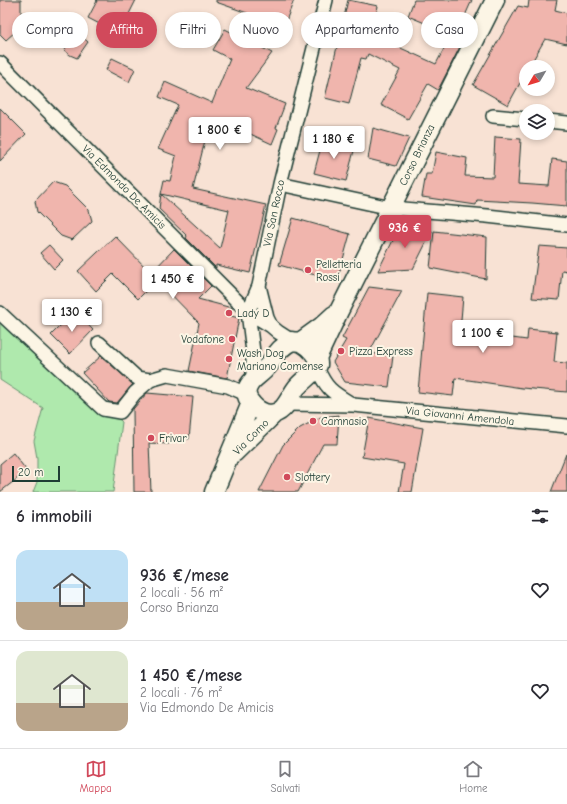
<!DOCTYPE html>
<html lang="it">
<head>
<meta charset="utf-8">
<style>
  body { margin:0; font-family:"Comic Neue",sans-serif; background:#f7f7f7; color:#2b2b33; height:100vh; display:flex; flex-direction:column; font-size:15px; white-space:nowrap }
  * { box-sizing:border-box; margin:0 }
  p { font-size:13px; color:#7c7c81 }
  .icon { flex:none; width:22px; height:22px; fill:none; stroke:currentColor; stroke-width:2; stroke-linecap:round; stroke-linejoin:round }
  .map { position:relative; height:492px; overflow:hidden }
  .panel { display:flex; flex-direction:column; background:#fff; flex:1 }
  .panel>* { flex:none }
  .banner { position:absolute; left:12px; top:12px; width:543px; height:36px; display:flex; gap:8px }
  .needle { width:26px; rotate:232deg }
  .controls { position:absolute; left:519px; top:60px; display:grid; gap:8px }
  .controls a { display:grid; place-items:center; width:36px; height:36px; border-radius:50%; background:#fff; box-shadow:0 2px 6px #0003; font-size:20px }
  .scale { position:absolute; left:12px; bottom:10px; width:48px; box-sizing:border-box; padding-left:4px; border:2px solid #1f3d34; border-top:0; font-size:11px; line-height:14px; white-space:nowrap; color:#1f3d34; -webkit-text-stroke:3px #fcf5e5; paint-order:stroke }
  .price { position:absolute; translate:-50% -34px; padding:0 9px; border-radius:4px; background:#fff; color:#222; font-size:13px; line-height:26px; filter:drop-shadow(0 1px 2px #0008) }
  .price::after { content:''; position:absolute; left:50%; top:24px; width:12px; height:9px; margin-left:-6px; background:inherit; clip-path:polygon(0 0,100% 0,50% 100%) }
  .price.selected { background:#d1495b; color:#fff }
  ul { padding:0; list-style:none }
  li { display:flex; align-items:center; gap:12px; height:100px; padding:0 16px }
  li+li { border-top:1px solid #e1e1e2 }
  li span { display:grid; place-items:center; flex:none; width:112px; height:80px; border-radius:12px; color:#555 }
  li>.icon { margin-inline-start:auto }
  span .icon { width:48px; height:48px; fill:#fffc; stroke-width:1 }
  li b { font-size:17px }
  h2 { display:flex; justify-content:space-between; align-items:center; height:48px; padding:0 16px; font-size:17px }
  .tag { padding:0 14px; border-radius:18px; background:#fff; box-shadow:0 2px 6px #0003; font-size:14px; line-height:36px }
  .tag.selected { background:#d1495b; color:#fff }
  .tabs { display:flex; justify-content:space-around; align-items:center; height:56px; border-top:1px solid #e1e1e2; background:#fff; font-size:11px; color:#7c7c81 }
  .tabs a { display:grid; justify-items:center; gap:2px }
  .tabs .selected { color:#d1495b }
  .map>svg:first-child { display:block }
  .green { fill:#afe9ad; stroke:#679370 }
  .building { fill:#f0b5ad; stroke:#1f3d34 }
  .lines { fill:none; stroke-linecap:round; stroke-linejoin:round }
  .street-casing { stroke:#1f3d34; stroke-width:16 }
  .secondary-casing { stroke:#1f3d34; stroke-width:21 }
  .street { stroke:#fcf5e5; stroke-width:13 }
  .secondary { stroke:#fcf5e5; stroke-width:18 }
  .poi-dot { fill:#d1495b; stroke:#fcf5e5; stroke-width:1.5 }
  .labels { text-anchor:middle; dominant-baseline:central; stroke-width:4; stroke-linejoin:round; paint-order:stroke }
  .street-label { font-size:11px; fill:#1f3d34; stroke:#fcf5e5 }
  .poi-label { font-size:11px; fill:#1f3d34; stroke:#fcf5e5; text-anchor:start }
</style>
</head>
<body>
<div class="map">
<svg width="567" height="492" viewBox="0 0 567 492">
  <rect width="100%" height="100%" fill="#f8e2d4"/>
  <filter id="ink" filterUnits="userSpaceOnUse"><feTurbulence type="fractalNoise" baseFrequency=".025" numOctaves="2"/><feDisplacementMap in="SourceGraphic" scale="8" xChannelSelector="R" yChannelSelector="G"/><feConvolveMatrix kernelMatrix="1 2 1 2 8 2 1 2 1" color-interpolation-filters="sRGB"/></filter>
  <g filter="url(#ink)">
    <!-- green -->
    <path class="green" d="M0,310L122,422L113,492H33L37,482V458L34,441L43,408L0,380Z"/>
    <!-- building -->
    <path class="building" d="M0,0H21V15L25,23L6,40L0,34Z
      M96,0H136L128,16L124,14L115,32L88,18L97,1Z
      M216,0H294L284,26L216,2Z
      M348,0L378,6L372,35L436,64L449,39L461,45L438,90L428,84L408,119L381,105L400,70L368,54L366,59L361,58L349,104L325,98Z
      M414,0H472L456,36L408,16Z
      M529,0H557L555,10L567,13V44L545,39L529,67H526V72L508,105L473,85L518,6L528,8Z
      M225,29L272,53L246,88L285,104L276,128L278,129L272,144L233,126L231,129L210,120L193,189L266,205L250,273L216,265V268L186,238L187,236L159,209L161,194L220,248L229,210L161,194L164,180L170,181L176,156L158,149L178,105L159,97L165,82L212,103L230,59L213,50Z
      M78,33L88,42L77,58L70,55L64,50Z
      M112,58L135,69L129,82L106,70Z
      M0,108L26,134L0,161Z
      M373,128L409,138L396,166L368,159Z
      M495,137L521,139L518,184L549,186L552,159L567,161V206L532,203L477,200L476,205L422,197L426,174H432L436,152L467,158L465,176L493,177Z
      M323,139L355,147L346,181L314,173Z
      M53,182L65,186L89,210L92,221L72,240L61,236L37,212L35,201Z
      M293,218L350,234L337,281L279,265Z
      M400,226L432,231L413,269L378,271Z
      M434,231L487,237L486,279L430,268Z
      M115,236L151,273L174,249L211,286L198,299L232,308L231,316L239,318L227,378L189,371L199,323L157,280L138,299L113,274L96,291L78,271Z
      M49,245L63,260L54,269L40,253Z
      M539,246L567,248V271L562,270L559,300L532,298Z
      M369,287L402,291L369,353L393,356L389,387L345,382L333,362L346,340L342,338Z
      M427,293L463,297L460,331L527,340L528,329L557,332L554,362L567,363V392L522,388L455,378L453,396L418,392Z
      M75,311L93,330L70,354L51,335Z
      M101,356L133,384L117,403L109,402L82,373Z
      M147,393L193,397L189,439L169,437V444L149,443L151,492H134L133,409Z
      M339,415L337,444H323L298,492H259L283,445L300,428L321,417Z
      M369,418L423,428L412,492H399L404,464L362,457Z
      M13,453L27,471L0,492V464Z
      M566,454L567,492H551Z"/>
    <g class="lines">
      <defs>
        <path id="street" d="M0,63L248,312L271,326L278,332L292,341
          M493,116L526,119
          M548,121L567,123
          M280,184L391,208L487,216L567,225
          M259,286L267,318L271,326
          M0,313L103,409L120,412L135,393L150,380
          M99,343L137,378L150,380L167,375L228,386L246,394
          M317,368C327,390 332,392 353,405
          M253,380V352L248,312L259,286L280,184L326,0
          M287,404L353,405L567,426"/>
        <path id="secondary" d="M292,341C295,342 299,341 302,343C309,347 319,356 318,365C314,373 303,380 297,387C289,397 285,414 270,414C263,413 256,409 252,404C247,399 245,393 248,387C251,379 262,374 267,367C276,356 278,348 292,341Z
          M300,342L322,326L334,315
          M317,358L339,311L495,0
          M234,453L274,414
          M214,492L251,403"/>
      </defs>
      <!-- street casing -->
      <use href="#street" class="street-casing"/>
      <!-- secondary casing -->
      <use href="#secondary" class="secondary-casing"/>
      <!-- street -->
      <use href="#street" class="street"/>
      <!-- secondary -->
      <use href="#secondary" class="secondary"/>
    </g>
  </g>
  <!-- markers -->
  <g class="poi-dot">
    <circle cx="308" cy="270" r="4"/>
    <circle cx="229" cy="313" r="4"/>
    <circle cx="232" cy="339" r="4"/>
    <circle cx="341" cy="351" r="4"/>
    <circle cx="229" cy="359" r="4"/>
    <circle cx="313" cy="421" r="4"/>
    <circle cx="151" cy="438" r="4"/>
    <circle cx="287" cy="477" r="4"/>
  </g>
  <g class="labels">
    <!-- street labels -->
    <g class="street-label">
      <text transform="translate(417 155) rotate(-64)">Corso Brianza</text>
      <text transform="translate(124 187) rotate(45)">Via Edmondo De Amicis</text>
      <text transform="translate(274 213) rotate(-78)">Via San Rocco</text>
      <text transform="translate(460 416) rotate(6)">Via Giovanni Amendola</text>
      <text transform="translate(251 437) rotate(-45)">Via Como</text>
    </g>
    <!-- poi labels -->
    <g class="poi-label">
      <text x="316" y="264">Pelletteria<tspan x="316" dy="13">Rossi</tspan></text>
      <text x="237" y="313">Lady D</text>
      <text x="224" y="339" text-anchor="end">Vodafone</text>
      <text x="349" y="351">Pizza Express</text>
      <text x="237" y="353">Wash Dog<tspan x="237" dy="13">Mariano Comense</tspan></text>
      <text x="321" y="421">Camnasio</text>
      <text x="159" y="438">Frivar</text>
      <text x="295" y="477">Slottery</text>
    </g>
  </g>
</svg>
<div class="controls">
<a><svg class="needle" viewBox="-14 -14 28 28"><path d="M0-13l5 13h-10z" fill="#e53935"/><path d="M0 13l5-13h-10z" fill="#7c7c81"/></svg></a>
<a><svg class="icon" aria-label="layers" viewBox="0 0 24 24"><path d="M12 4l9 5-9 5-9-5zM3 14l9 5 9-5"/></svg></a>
</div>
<div class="scale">20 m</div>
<b class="price" style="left:220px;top:151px">1 800 €</b>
<b class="price" style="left:334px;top:160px">1 180 €</b>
<b class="price selected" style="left:405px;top:249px">936 €</b>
<b class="price" style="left:173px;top:300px">1 450 €</b>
<b class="price" style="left:72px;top:333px">1 130 €</b>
<b class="price" style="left:483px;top:354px">1 100 €</b>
<div class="banner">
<a class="tag">Compra</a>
<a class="tag selected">Affitta</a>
<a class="tag">Filtri</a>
<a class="tag">Nuovo</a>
<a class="tag">Appartamento</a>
<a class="tag">Casa</a>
</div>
</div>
<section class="panel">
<h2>6 immobili<svg class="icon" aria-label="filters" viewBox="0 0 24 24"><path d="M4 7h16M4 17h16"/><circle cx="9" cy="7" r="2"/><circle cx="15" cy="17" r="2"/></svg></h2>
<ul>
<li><span style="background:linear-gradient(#bfe0f5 65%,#b9a48a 0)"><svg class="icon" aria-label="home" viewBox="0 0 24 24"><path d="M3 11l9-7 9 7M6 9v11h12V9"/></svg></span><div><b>936 €/mese</b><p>2 locali · 56 m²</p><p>Corso Brianza</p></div><svg class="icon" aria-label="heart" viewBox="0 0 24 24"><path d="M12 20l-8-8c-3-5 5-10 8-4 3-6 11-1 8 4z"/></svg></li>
<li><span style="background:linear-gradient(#dfe7d0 65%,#b9a48a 0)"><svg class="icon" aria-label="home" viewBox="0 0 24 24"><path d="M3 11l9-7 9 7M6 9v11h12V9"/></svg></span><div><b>1 450 €/mese</b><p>2 locali · 76 m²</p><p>Via Edmondo De Amicis</p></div><svg class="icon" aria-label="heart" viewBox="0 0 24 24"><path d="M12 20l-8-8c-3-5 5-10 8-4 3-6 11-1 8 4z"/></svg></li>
</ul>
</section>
<nav class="tabs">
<a class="selected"><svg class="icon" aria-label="map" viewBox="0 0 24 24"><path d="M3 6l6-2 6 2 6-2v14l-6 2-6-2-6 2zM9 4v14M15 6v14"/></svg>Mappa</a>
<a><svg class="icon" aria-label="saved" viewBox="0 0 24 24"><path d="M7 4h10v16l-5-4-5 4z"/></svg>Salvati</a>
<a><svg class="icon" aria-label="home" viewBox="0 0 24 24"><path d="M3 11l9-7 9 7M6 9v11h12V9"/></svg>Home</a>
</nav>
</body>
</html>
